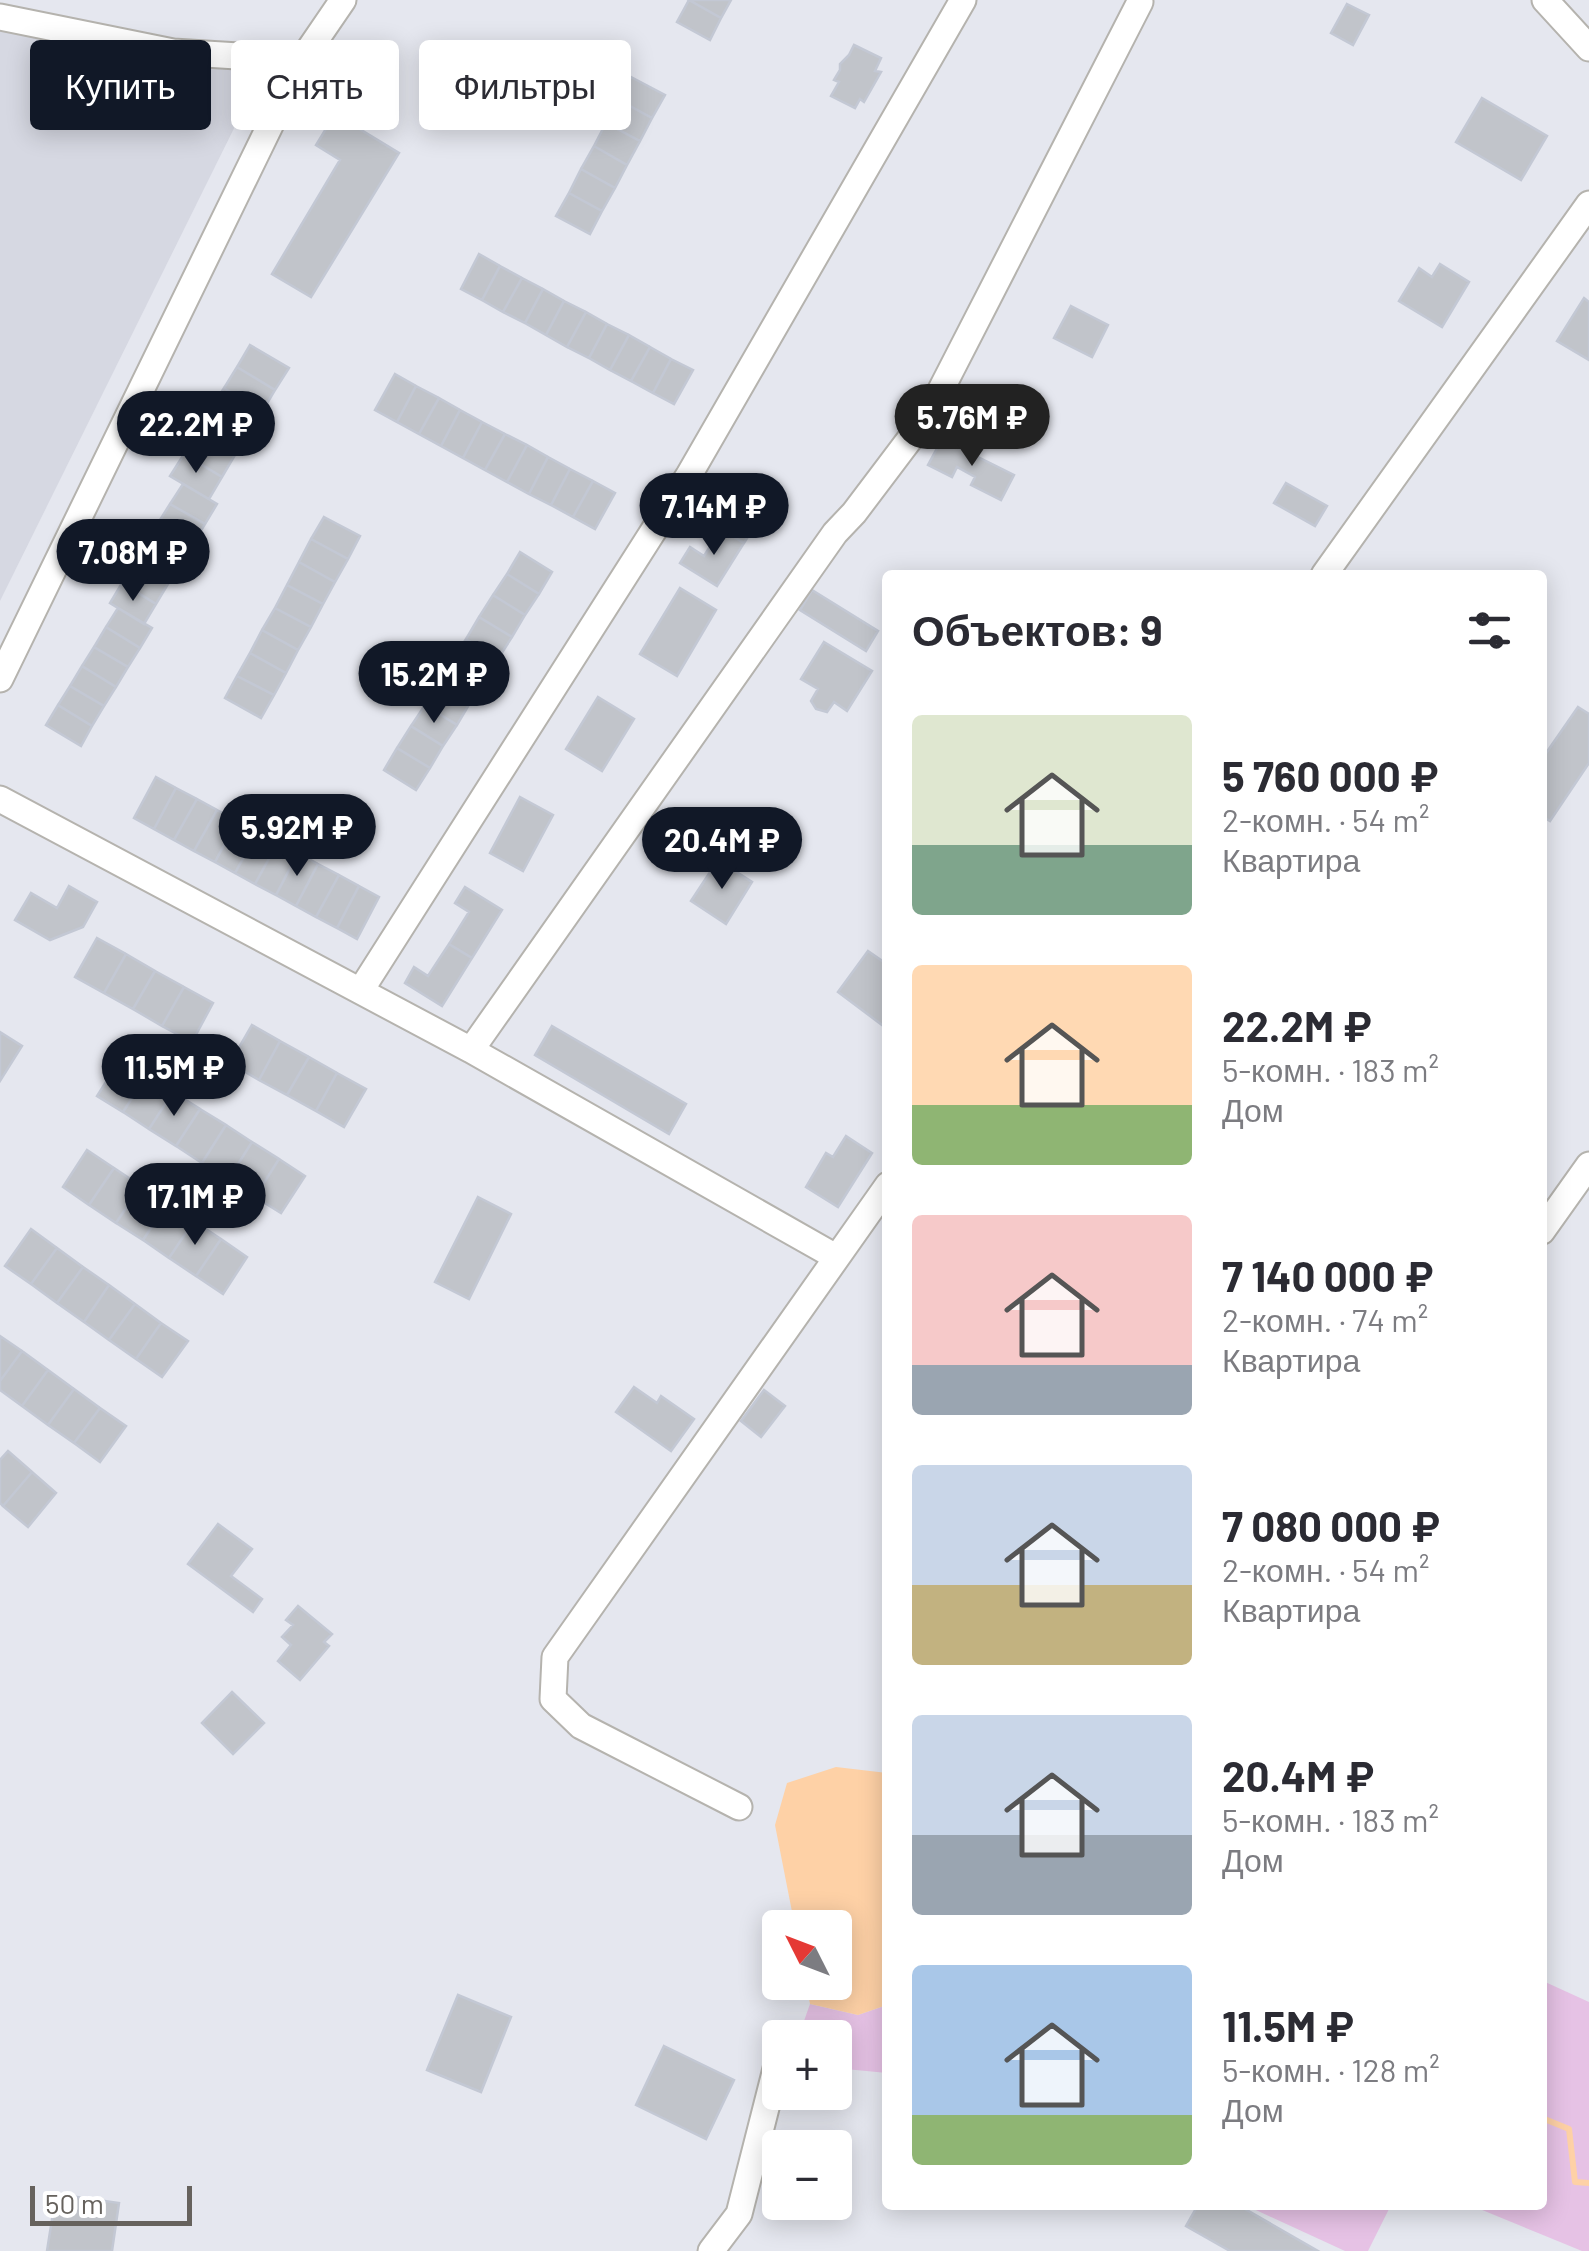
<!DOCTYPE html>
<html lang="ru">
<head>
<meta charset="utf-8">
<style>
  body { margin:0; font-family:Barlow,sans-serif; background:#f7f7f7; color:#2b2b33; height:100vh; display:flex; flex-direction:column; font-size:38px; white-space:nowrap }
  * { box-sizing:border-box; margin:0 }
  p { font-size:32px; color:#7c7c81 }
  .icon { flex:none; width:55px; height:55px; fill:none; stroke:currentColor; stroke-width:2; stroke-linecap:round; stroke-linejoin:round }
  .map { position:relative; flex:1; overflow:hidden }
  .sheet { position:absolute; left:882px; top:570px; width:665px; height:1640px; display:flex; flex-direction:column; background:#fff; border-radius:10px; box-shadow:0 5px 25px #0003 }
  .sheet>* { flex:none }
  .guide { position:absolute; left:30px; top:40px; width:702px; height:90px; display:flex; gap:20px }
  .needle { width:65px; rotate:312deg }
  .controls { position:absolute; left:762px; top:1910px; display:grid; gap:20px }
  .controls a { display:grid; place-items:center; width:90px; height:90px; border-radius:10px; background:#fff; box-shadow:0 5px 25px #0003; font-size:50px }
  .scale { position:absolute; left:30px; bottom:25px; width:162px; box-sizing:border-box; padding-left:10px; border:5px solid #66625d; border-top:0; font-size:28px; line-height:35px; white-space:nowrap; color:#66625d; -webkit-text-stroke:8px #fff; paint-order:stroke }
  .price { position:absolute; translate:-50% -85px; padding:0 22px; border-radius:35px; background:#111827; color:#fff; font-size:32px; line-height:65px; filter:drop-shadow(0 2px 5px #0008) }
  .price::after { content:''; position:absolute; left:50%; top:60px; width:30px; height:22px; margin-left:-15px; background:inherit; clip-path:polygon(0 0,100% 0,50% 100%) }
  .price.selected { background:#222; color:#fff }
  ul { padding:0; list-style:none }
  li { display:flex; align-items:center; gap:30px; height:250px; padding:0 30px }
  li span { display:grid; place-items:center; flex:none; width:280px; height:200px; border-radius:10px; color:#555 }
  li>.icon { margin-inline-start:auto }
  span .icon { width:120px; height:120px; fill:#fffc; stroke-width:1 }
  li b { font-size:42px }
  h2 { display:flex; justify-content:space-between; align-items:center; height:120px; padding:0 30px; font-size:42px }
  .chip { padding:0 35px; border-radius:10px; background:#fff; box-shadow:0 5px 25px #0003; font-size:35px; line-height:90px }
  .chip.selected { background:#111827; color:#fff }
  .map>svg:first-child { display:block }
  .education { fill:#d6d8e2 }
  .green { fill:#e6c2e5 }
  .water { fill:#fed1a6 }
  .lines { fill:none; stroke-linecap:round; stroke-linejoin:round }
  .stream { stroke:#fed1a6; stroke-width:6 }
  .building { fill:#c1c4ca; stroke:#c3c8d4; stroke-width:2.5 }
  .minor-casing { stroke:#b5b3ae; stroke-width:29 }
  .minor { stroke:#fff; stroke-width:25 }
</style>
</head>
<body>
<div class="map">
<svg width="1589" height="2251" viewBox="0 0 1589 2251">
  <rect width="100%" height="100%" fill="#e5e7ef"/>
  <!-- education -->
  <path class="education" d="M0,28L230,68L250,96L0,601Z"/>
  <!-- green -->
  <path class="green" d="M1543,1981L1589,2002V2251H1582L1470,2205H1542Z
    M810,2004L858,2015L887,2005V2073L835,2068V2038H798Z
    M1245,2205H1391L1368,2251H1345Z"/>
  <!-- water -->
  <path class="water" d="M836,1767L887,1773V2005L858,2015L810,2004L806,1983L835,1982V1928L795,1927L775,1825L787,1783Z"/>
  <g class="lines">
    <!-- stream -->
    <path class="stream" d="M1542,2118L1569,2129L1575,2182L1589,2183"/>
  </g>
  <!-- building -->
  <path class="building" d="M689,0L721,18L710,40L677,22Z
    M689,0H731L721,18Z
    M1347,4L1369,15L1353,45L1331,33Z
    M854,45L881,58L875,71L881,72L864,102L860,99L855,108L831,96L839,82L834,80L840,70V64L849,55Z
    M631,77L665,95L652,118L619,100Z
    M1482,98L1547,136L1521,180L1456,142Z
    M619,100L652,118L640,141L606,123Z
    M335,114L399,153L311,297L272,274L340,160L316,145Z
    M606,123L640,141L627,165L594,146Z
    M594,146L627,165L615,188L581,169Z
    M581,169L615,188L602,211L569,193Z
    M569,193L602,211L590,234L556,216Z
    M479,254L500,266L482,300L461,289Z
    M1440,264L1469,282L1442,327L1399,301L1419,268L1432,277Z
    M500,266L522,278L503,312L482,300Z
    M522,278L543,289L525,323L503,312Z
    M543,289L564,301L546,335L525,323Z
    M1584,298L1589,302V360L1557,341Z
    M564,301L586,312L567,347L546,335Z
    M1071,306L1108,325L1092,357L1054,338Z
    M586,312L607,324L589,358L567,347Z
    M607,324L629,335L610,370L589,358Z
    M629,335L650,347L631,381L610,370Z
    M250,345L289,368L275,390L237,367Z
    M650,347L671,359L653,393L631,381Z
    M671,359L693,370L674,404L653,393Z
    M237,367L275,390L262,412L224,388Z
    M395,374L416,386L397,422L375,410Z
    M416,386L439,398L419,434L397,422Z
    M224,388L262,412L248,434L210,410Z
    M439,398L460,410L441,446L419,434Z
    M210,410L248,434L235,455L197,432Z
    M460,410L482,422L463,458L441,446Z
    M482,422L505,434L485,470L463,458Z
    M197,432L235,455L222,477L184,454Z
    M505,434L527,445L507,482L485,470Z
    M942,439L1014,475L1001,500L971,485L975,477L957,467L952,477L928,465Z
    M527,445L548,457L529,494L507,482Z
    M184,454L222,477L209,499L170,476Z
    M548,457L570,469L551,505L529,494Z
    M570,469L593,481L573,517L551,505Z
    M734,477L771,500L744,543L721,529L738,502L724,493Z
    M593,481L615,493L595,529L573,517Z
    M1286,483L1327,506L1315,526L1274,503Z
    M183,484L217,504L205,524L170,504Z
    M170,504L205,524L193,544L158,523Z
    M324,517L360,536L348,559L311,539Z
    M158,523L193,544L181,564L146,543Z
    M721,529L744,543L717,586L680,563L690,547L704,556Z
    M311,539L348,559L335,582L299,562Z
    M146,543L181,564L168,584L134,563Z
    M520,552L552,572L539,594L507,574Z
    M299,562L335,582L323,604L287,585Z
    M134,563L168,584L156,604L122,583Z
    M507,574L539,594L525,615L493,595Z
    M122,583L156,604L144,624L110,603Z
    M287,585L323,604L311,627L275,608Z
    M680,588L716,610L677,676L640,654Z
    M812,590L878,631L866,651L800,610Z
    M493,595L525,615L512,637L479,617Z
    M118,608L152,628L140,648L106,627Z
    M275,608L311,627L298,650L262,630Z
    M479,617L512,637L498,659L466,639Z
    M106,627L140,648L128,667L94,647Z
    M262,630L298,650L286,673L250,653Z
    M466,639L498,659L484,681L452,661Z
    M824,642L872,671L847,711L834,702L827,712L816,709L811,701L818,689L801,679Z
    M94,647L128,667L116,687L82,666Z
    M250,653L286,673L274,695L237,676Z
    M452,661L484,681L470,703L438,683Z
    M82,666L116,687L104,706L70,686Z
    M237,676L274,695L261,718L225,698Z
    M438,683L470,703L457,725L425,705Z
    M70,686L104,706L92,726L58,705Z
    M598,697L634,719L602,771L566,749Z
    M58,705L92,726L81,746L46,725Z
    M425,705L457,725L443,746L411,726Z
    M1578,707L1589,714V763L1550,821L1542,816V759Z
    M411,726L443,746L430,768L397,748Z
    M397,748L430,768L416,790L384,770Z
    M156,777L176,788L154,829L134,818Z
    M176,788L197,799L174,840L154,829Z
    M520,797L553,815L523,871L490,853Z
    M197,799L217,810L194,851L174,840Z
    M217,810L237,821L215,862L194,851Z
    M237,821L258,832L235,873L215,862Z
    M258,832L278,842L255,884L235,873Z
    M278,842L298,853L276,895L255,884Z
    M298,853L318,864L296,906L276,895Z
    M718,860L752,882L726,924L691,901Z
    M318,864L339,875L316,917L296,906Z
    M339,875L359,886L337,928L316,917Z
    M69,886L97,902L83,927L50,940L15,920L31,893L57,908Z
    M359,886L379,897L357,939L337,928Z
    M465,887L502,910L472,958L449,944L469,912L455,903Z
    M97,938L126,954L104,993L75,977Z
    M449,944L472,958L442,1006L405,983L414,967L428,976Z
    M868,951L888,965V1018L882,1025L838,992Z
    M126,954L155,971L133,1009L104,993Z
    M155,971L184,987L162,1026L133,1009Z
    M184,987L213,1003L192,1042L162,1026Z
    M252,1025L280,1041L259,1080L230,1063Z
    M552,1026L686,1104L669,1134L535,1055Z
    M0,1032L22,1046L0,1081Z
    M280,1041L309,1057L287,1095L259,1080Z
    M309,1057L337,1073L316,1111L287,1095Z
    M121,1058L147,1075L123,1112L97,1096Z
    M337,1073L366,1089L344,1127L316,1111Z
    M147,1075L173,1092L149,1129L123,1112Z
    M173,1092L200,1109L176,1146L149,1129Z
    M200,1109L226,1125L202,1163L176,1146Z
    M226,1125L252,1142L228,1180L202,1163Z
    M846,1136L872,1153L838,1207L806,1187L826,1153L833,1157Z
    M252,1142L279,1159L255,1197L228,1180Z
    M87,1150L114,1168L89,1205L63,1187Z
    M279,1159L305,1176L281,1213L255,1197Z
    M114,1168L141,1186L116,1223L89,1205Z
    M141,1186L167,1204L143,1240L116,1223Z
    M478,1197L511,1214L469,1299L435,1282Z
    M167,1204L194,1221L169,1258L143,1240Z
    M194,1221L221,1239L196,1276L169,1258Z
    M31,1229L57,1248L31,1284L5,1266Z
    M221,1239L247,1257L223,1294L196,1276Z
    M57,1248L83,1267L57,1303L31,1284Z
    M83,1267L109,1285L84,1322L57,1303Z
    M109,1285L135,1304L109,1340L84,1322Z
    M135,1304L161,1323L136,1359L109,1340Z
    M161,1323L188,1341L162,1377L136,1359Z
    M0,1336L22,1351L0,1381Z
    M22,1351L48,1370L22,1406L0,1390V1381Z
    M48,1370L74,1389L48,1425L22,1406Z
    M634,1387L657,1403L661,1396L694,1419L671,1451L616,1412Z
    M74,1389L100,1408L74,1443L48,1425Z
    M764,1390L785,1406L761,1437L741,1421Z
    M100,1408L126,1426L100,1462L74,1443Z
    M8,1451L32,1472L3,1506L0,1503V1460Z
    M32,1472L56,1493L28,1527L3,1506Z
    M218,1524L252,1549L231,1576L262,1599L253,1612L188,1564Z
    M298,1606L332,1634L324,1642L329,1646L300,1680L278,1661L291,1645L282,1637L293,1625L286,1620Z
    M232,1692L264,1723L233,1754L202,1723Z
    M458,1995L511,2017L481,2092L427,2070Z
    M664,2046L734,2080L706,2139L636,2105Z
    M56,2194L119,2203L112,2251H47Z
    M1198,2205H1238L1318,2251H1230L1186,2226Z"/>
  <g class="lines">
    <defs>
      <path id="minor" d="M1545,0L1589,48
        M0,17L173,52L302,60
        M1324,575L1589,204
        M0,679L302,60L343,0
        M0,799L471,1050L836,1257
        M361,990L689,475L963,0
        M471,1050L835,533L854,513L928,415L1140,2
        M1542,1231L1589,1165
        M739,1807L581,1726L553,1699L555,1657L888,1185
        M711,2251L739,2214L780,2053"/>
    </defs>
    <!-- minor casing -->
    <use href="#minor" class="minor-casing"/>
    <!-- minor -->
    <use href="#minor" class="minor"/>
  </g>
</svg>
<div class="controls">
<a><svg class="needle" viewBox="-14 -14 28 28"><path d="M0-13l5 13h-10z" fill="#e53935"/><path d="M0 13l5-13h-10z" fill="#7c7c81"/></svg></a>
<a>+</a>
<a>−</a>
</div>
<div class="scale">50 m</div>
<b class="price selected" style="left:972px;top:469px">5.76M ₽</b>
<b class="price" style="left:196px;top:476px">22.2M ₽</b>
<b class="price" style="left:714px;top:558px">7.14M ₽</b>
<b class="price" style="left:133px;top:604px">7.08M ₽</b>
<b class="price" style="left:434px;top:726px">15.2M ₽</b>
<b class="price" style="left:297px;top:879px">5.92M ₽</b>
<b class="price" style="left:722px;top:892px">20.4M ₽</b>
<b class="price" style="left:174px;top:1119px">11.5M ₽</b>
<b class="price" style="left:195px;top:1248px">17.1M ₽</b>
<div class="guide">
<a class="chip selected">Купить</a>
<a class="chip">Снять</a>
<a class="chip">Фильтры</a>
</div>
<section class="sheet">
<h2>Объектов: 9<svg class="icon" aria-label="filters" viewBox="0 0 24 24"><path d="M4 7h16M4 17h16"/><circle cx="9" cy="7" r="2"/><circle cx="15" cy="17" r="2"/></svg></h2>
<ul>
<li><span style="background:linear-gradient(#dfe7d0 65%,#7fa58c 0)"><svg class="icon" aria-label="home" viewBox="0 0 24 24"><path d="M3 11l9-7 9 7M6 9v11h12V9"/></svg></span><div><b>5 760 000 ₽</b><p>2-комн. · 54 m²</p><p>Квартира</p></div></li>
<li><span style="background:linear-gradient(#ffd9b3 70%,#8fb573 0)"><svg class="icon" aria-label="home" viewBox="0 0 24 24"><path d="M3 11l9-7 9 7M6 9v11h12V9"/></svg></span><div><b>22.2M ₽</b><p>5-комн. · 183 m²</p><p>Дом</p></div></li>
<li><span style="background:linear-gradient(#f6c9c9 75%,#9aa5b1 0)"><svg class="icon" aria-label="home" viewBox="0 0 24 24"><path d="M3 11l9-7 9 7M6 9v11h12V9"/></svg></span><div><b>7 140 000 ₽</b><p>2-комн. · 74 m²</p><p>Квартира</p></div></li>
<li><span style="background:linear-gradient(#c9d6e8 60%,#c2b280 0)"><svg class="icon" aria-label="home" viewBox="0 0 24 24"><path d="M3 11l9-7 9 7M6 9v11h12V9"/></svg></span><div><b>7 080 000 ₽</b><p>2-комн. · 54 m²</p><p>Квартира</p></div></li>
<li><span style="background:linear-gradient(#c9d6e8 60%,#9aa5b1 0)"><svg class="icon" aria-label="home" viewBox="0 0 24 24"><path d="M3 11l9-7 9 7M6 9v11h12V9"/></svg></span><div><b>20.4M ₽</b><p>5-комн. · 183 m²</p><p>Дом</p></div></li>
<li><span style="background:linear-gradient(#a9c7e8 75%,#8fb573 0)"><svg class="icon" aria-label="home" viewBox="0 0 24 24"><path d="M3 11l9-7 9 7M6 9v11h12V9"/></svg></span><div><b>11.5M ₽</b><p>5-комн. · 128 m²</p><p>Дом</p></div></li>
</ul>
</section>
</div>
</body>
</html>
